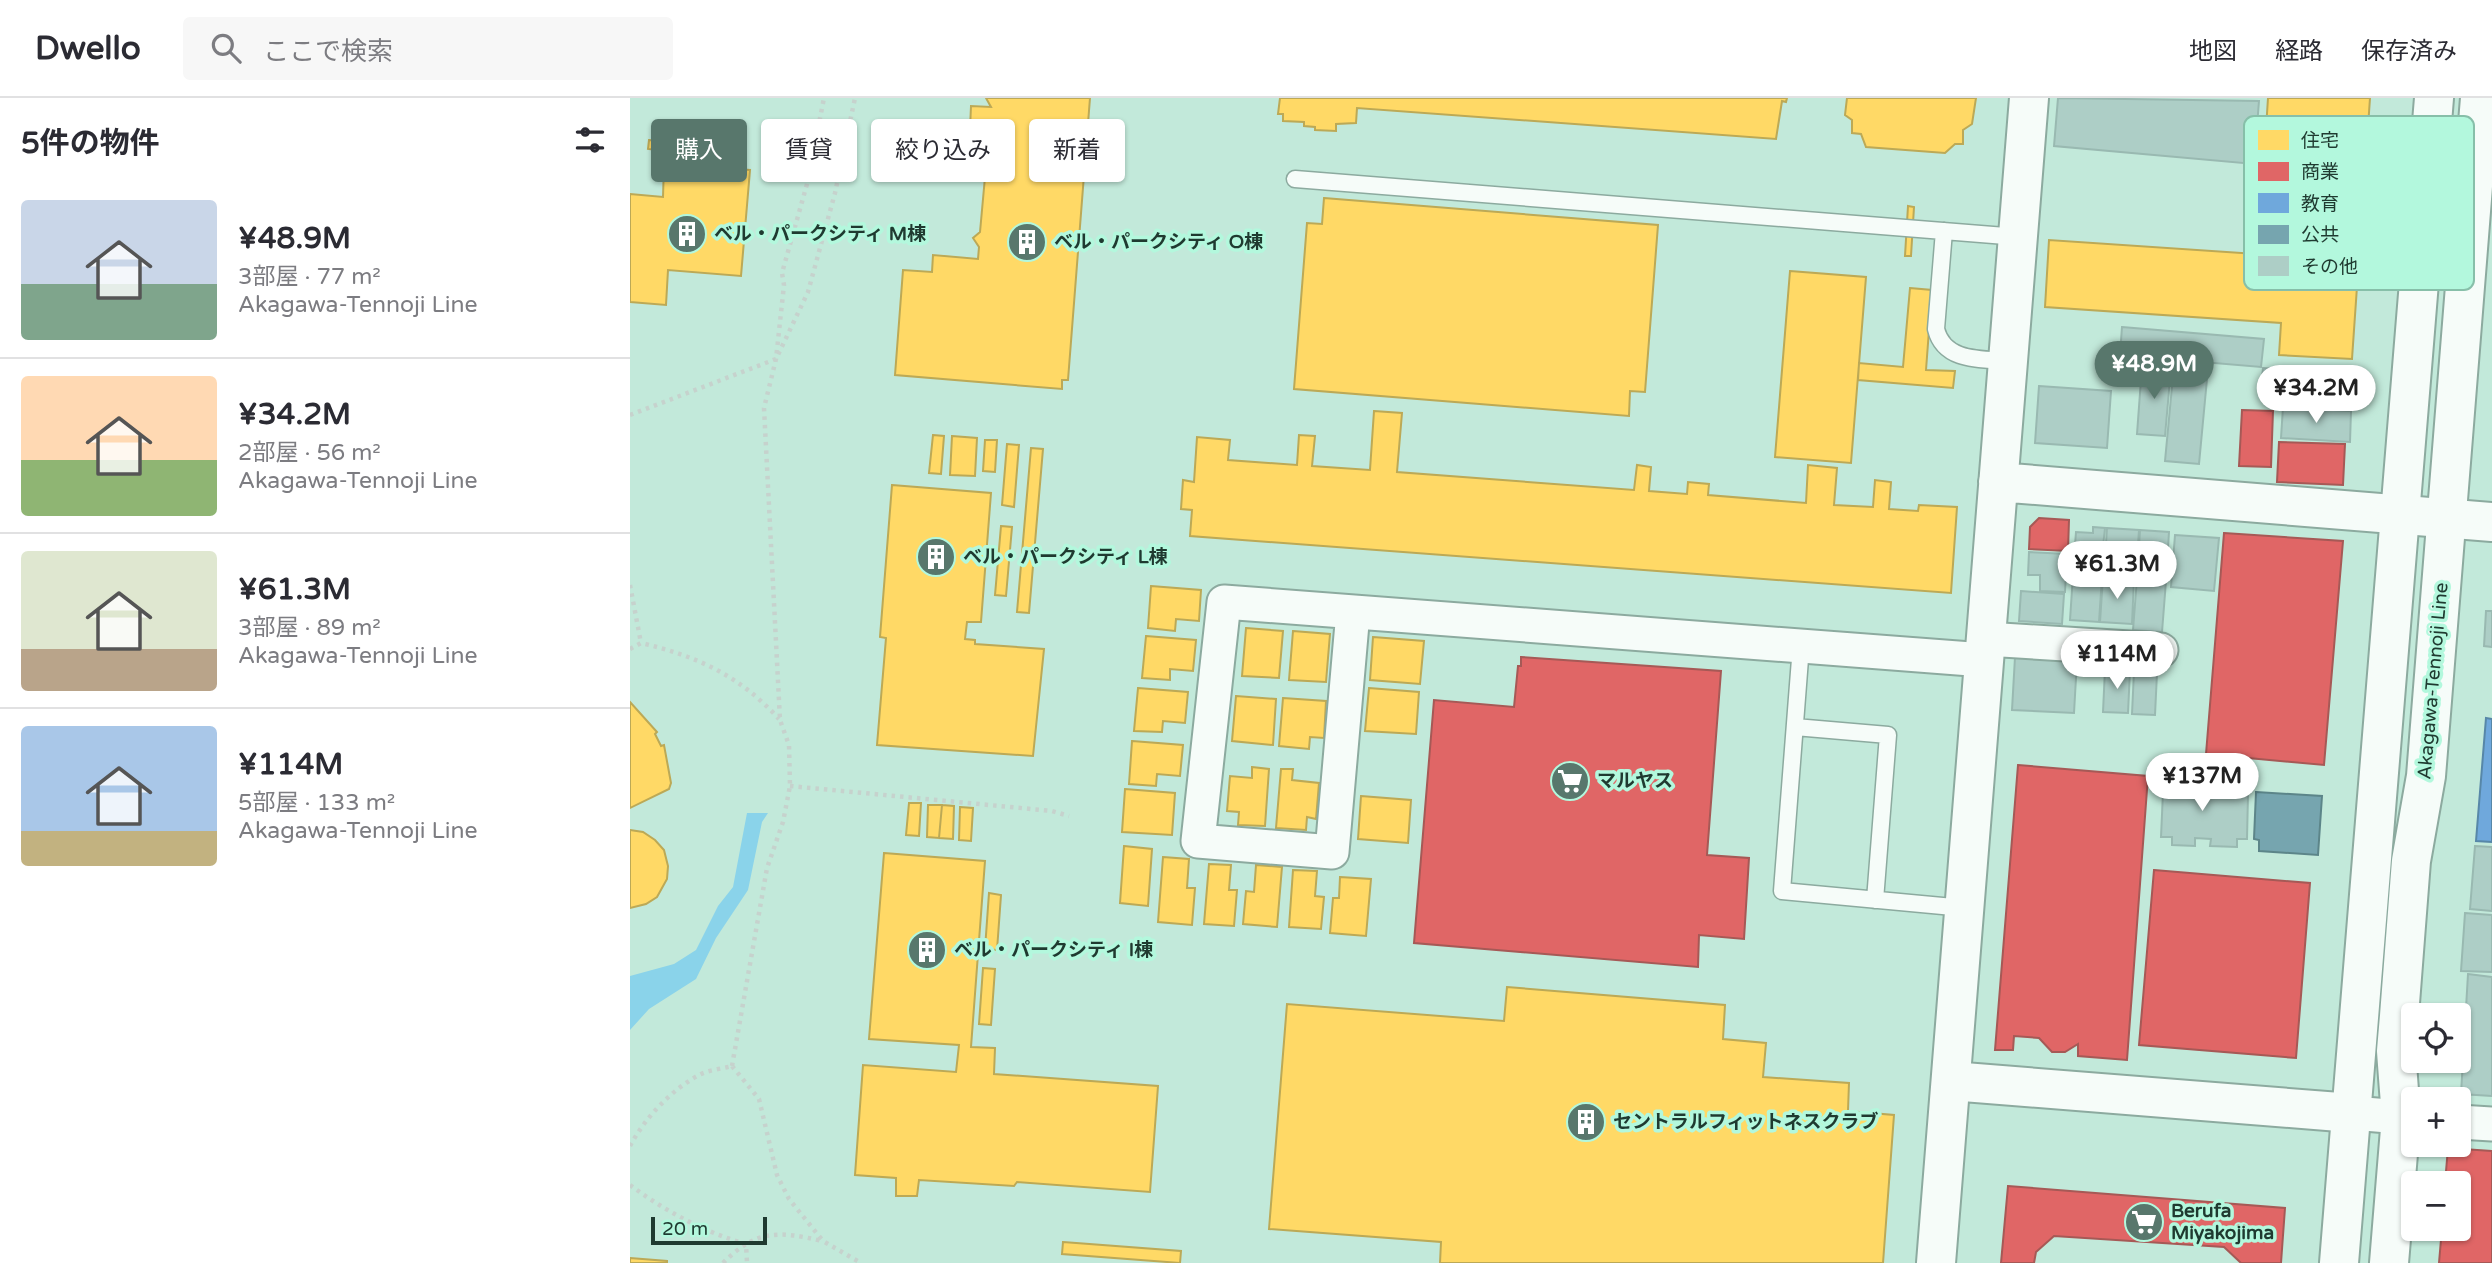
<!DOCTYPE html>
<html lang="ja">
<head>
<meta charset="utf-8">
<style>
  body { margin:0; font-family:"Varela Round","Noto Sans JP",sans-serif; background:#f7f7f7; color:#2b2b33; height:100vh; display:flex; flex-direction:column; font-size:26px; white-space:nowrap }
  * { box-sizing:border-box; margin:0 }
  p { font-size:23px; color:#7c7c81 }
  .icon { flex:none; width:38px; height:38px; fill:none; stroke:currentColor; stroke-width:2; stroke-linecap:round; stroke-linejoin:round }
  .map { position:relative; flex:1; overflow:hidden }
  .side { display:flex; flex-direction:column; background:#fff; width:630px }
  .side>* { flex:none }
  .top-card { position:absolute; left:21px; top:21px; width:665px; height:63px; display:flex; gap:14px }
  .fabs { position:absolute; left:1771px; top:905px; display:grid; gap:14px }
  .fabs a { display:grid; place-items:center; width:70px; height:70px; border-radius:7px; background:#fff; box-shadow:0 2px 5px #0004; font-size:35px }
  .scale { position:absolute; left:21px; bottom:18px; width:116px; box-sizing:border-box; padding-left:7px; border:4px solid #1f3a30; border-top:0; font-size:19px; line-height:24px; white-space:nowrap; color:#1f3a30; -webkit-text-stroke:5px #b3f8dd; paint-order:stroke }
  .price { position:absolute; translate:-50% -60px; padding:0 16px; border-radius:24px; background:#fff; color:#222; font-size:23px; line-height:46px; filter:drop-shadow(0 2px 4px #0008) }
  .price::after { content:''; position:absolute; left:50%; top:42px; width:21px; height:16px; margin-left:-10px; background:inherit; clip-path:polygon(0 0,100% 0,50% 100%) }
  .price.on { background:#58776c; color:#fff }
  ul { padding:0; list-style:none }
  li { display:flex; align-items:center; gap:21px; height:175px; padding:0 21px }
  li+li { border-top:2px solid #e1e1e2 }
  li span { display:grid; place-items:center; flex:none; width:196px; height:140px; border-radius:7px; color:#555 }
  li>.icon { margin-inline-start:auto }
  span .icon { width:84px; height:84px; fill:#fffc; stroke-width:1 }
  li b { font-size:30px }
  h2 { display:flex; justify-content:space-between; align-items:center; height:84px; padding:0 21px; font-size:30px }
  .chip { padding:0 24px; border-radius:7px; background:#fff; box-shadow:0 2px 5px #0004; font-size:24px; line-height:63px }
  .chip.on { background:#58776c; color:#fff }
  header { display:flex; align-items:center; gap:42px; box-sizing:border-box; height:98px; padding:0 35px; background:#fff; border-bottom:2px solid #e1e1e2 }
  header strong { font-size:33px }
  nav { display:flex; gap:38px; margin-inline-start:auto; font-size:24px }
  .search { width:490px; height:63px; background:#f7f7f7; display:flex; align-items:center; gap:18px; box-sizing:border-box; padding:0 24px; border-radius:7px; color:#7c7c81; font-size:26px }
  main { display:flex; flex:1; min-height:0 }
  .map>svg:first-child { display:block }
  .water { fill:#8ad3ea }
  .homes { fill:#ffd966; stroke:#bca956; stroke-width:2 }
  .shops { fill:#e06666; stroke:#a65956; stroke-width:2 }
  .schools { fill:#6fa8dc; stroke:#5787a8; stroke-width:2 }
  .public { fill:#76a5af; stroke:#5c8589; stroke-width:2 }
  .building { fill:#adcec6; stroke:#99b9b1; stroke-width:2 }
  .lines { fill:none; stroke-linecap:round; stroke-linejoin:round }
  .lane-casing { stroke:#8caa9f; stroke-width:19 }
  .street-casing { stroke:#8caa9f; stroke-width:37 }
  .secondary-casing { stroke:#8caa9f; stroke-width:42 }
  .primary-casing { stroke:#8caa9f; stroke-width:42 }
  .path { stroke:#c6d2cd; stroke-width:4.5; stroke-dasharray:3.5 5; stroke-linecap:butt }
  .lane { stroke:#f6fcf9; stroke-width:16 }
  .street { stroke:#f6fcf9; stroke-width:33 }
  .secondary { stroke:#f6fcf9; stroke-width:38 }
  .primary { stroke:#f6fcf9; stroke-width:38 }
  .labels { text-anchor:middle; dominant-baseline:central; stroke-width:7; stroke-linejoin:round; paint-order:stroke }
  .poi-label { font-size:19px; font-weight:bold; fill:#1f3a30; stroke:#b3f8dd; text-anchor:start }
  .street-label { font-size:19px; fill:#1f3a30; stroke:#b3f8dd }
  .key { fill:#b3f8dd; stroke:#87bfa9; stroke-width:2 }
  .key-label { font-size:19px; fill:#1f3a30 }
</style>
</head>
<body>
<header>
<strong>Dwello</strong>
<div class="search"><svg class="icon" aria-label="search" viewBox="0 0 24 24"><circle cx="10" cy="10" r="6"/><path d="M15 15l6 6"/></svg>ここで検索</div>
<nav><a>地図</a><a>経路</a><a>保存済み</a></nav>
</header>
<main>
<section class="side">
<h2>5件の物件<svg class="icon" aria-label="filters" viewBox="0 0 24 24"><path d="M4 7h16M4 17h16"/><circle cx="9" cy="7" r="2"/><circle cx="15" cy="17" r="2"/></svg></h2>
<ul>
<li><span style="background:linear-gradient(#c9d6e8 60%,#7fa58c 0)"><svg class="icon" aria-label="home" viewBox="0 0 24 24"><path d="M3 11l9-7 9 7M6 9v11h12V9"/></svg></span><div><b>¥48.9M</b><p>3部屋 · 77 m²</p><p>Akagawa-Tennoji Line</p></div></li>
<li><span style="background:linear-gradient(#ffd9b3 60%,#8fb573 0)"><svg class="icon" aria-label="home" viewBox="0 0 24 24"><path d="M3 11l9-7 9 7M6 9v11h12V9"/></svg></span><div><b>¥34.2M</b><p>2部屋 · 56 m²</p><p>Akagawa-Tennoji Line</p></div></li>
<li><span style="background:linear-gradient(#dfe7d0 70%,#b9a48a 0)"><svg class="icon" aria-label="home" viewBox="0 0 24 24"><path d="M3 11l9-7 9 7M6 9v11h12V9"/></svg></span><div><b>¥61.3M</b><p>3部屋 · 89 m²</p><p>Akagawa-Tennoji Line</p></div></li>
<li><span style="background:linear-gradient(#a9c7e8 75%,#c2b280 0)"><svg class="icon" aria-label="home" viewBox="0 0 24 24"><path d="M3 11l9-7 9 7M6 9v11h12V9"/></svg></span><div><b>¥114M</b><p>5部屋 · 133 m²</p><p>Akagawa-Tennoji Line</p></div></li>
</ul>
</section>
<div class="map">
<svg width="1862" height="1165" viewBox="0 0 1862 1165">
  <rect width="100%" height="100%" fill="#c2e9da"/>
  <!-- water -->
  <path class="water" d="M117,715H138L132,724L118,792L86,840L66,881L19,911L0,932V878L44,866L66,852L88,808L103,789Z"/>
  <!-- homes -->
  <path class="homes" d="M460,0L438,282H432V291L265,277L273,172L302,174L303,157L348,161L349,149L343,140L350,134L355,79L349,71L356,63L358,33L340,31L341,8L361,9L356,0Z
    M650,0H1157L1156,4L1152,3L1146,41L727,10L726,25L706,26V33L685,32V29L674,28V24L653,23V16H648Z
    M1217,0H1346L1342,26L1333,32V46H1325L1315,55L1236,49L1231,36L1222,35V22L1215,17Z
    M1638,0H1740L1722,261L1649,257L1651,225L1415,209L1419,142L1656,158L1663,64L1634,62Z
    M19,42L85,50L84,59L18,51Z
    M34,66L120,72L111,178L38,172L36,207L0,204V96L33,99Z
    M694,100L1028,127L1015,294L1000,293L999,318L664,291L677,125L692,126Z
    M1278,108L1284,109L1281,158H1275Z
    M1160,173L1236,179L1221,365L1145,359Z
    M1280,190L1302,192L1296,272L1325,273L1323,290L1228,282L1229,265L1273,269Z
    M744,313L772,315L767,374L1004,392L1007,367L1021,369L1019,393L1057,396L1058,384L1079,386L1078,397L1176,405L1178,367L1207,370L1204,407L1243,409L1245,382L1261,384L1259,411L1288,413L1289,407L1327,409L1321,495L560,438L562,412L551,411L553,382L564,384L567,339L600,342L598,362L667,367L669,337L685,338L682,368L740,372Z
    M303,337L314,338L311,376L299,375Z
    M322,338L347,340L345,378L320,377Z
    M355,342H367L365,374L353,373Z
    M377,346L389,347L384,409L372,407Z
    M401,350L413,351L399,515L387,514Z
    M262,387L361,395L351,524H337L335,541L345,542V546L414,551L403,658L247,647L256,540L250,539Z
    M371,428L382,429L376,498L365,497Z
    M521,488L571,492L569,523L546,521L545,533L518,530Z
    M616,530L653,533L649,580L612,578Z
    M663,533L700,536L696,584L659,582Z
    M516,538L566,542L563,573L540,571V582L512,580Z
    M743,539L794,543L790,586L740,582Z
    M508,590L558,594L555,625L533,623L532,634L504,633Z
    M739,590L789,594L786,636L735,633Z
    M606,598L646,601L643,647L602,643Z
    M653,600L696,603L694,640L680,639L679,651L649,648Z
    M0,604L27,634L25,636L31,648L34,647L41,685L39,691L0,710Z
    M502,643L553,647L550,678L527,676L526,688L499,686Z
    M622,669L639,671L635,728L608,727L609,714L597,713L600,678L622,680Z
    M651,671H663L662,682L689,685L686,721L677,719L676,732L646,730Z
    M495,691L545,695L542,737L492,734Z
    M731,698L781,702L778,745L728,741Z
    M279,705H291L289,738L276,737Z
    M298,707H312L309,740L297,739Z
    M312,707L324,708L323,741L309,740Z
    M330,709L343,710L341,743L329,742Z
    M0,732L13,734L25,742L34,752L38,768L37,781L27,799L16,806L0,810Z
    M494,748L522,751L518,808L490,805Z
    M254,755L355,763L341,949L365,950L364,976L528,988L520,1094L387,1084L384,1088L289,1082L287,1098H266V1080L225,1077L233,967L326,974L329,947L239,941Z
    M533,759L559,761L557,790H565L562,827L528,824Z
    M579,766L601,767L599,792H607L604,828L574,826Z
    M626,767L652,769L647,829L613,826L616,793L624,794Z
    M663,772L687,773L685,798L694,799L691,831L659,829Z
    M710,779L741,781L736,838L700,835L703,800H709Z
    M359,795L371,797L367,852L355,851Z
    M353,870L365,871L361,927L349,926Z
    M877,889L1095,907L1093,941L1136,945L1133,979L1219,985L1218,1013L1264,1017L1253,1165H810L811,1144L639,1131L657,906L874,923Z
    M433,1144L551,1153L550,1165L432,1156Z
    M0,1160L37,1163V1165H0Z"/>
  <!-- shops -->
  <path class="shops" d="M1612,312L1643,313L1641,369L1609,368Z
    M1649,344L1715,346L1713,387L1647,384Z
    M1409,420L1439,422L1438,453L1399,451L1400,429Z
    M1594,435L1713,443L1694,667L1576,656Z
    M891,559L1091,573L1077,757L1119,760L1114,841L1069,837L1068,869L784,845L804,602L884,609L888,568H891Z
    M1388,667L1518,678L1497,962L1448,958V946L1435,954H1422L1409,940L1384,938L1383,952H1365Z
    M1524,772L1680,785L1666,960L1509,947Z
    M1818,1050L1862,1053V1165H1809L1812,1130H1829V1085H1815Z
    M1378,1088L1655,1110L1651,1165H1611L1594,1149L1424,1138L1406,1154L1404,1165H1371Z"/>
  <!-- schools -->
  <path class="schools" d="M1856,620L1862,621V744L1846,743Z"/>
  <!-- public -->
  <path class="public" d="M1626,694L1692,698L1688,757L1629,753V742L1624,741Z"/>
  <!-- building -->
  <path class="building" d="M1428,0L1629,3L1624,66L1424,48Z
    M1492,229L1634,241L1631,269L1490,257Z
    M1512,268L1541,270L1535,338L1507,336Z
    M1633,270L1721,277L1719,306L1630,299Z
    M1543,278L1577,281L1569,366L1535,363Z
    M1409,288L1481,293L1477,350L1405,345Z
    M1653,309L1721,313L1720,344L1651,340Z
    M1463,429L1475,430L1470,476L1443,474L1446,434L1463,435Z
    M1477,430L1509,432L1506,478L1474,476Z
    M1510,432L1539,434L1536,483L1507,480Z
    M1545,437L1589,440L1584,493L1541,489Z
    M1399,454L1437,456L1435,494L1410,493V477H1398Z
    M1443,477L1472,479L1469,524L1440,522Z
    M1473,479L1504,481L1502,526L1470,524Z
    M1507,480L1536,483L1532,534L1503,532Z
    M1391,493L1434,496L1432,526L1389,523Z
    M1856,513H1862V549L1854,548Z
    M1385,559L1447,562L1444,615L1382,612Z
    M1475,571L1500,572L1498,615L1473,614Z
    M1504,573L1527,575L1525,617L1502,616Z
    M1546,668H1558V674L1569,675L1568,694L1618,696L1617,741H1607V749L1580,748L1581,741L1565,740V748L1542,747V739H1531L1533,694H1537V687H1545Z
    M1845,748L1862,749V813L1840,811Z
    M1835,815L1862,817V874L1831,873Z
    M1838,876L1862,879V998L1831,996Z"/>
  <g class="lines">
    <defs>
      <path id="lane" d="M665,81L1388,139
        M1314,133L1306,231C1314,264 1351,261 1378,263
        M1171,548L1152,793L1334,810
        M1165,629L1258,637L1245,802"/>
      <path id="street" d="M723,514L702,754L568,743L594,504L1354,562
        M1356,541L1531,552
        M1722,1015L1783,1020
        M1829,1024L1862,1026"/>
      <path id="secondary" d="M1368,384L1862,424
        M1321,983L1722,1015
        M1306,1165L1399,0"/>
      <path id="primary" d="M1709,1165L1804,0
        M1759,1165L1771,1019L1766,953L1769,918L1781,763L1796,678L1850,0"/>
    </defs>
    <!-- lane casing -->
    <use href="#lane" class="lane-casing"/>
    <!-- street casing -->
    <use href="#street" class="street-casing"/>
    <!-- secondary casing -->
    <use href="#secondary" class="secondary-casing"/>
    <!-- primary casing -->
    <use href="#primary" class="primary-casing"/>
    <!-- path -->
    <path class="path" d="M0,317L146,261L178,194L205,95L225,0
      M0,487L11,545
      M0,551L11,545C67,558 110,578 149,621
      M160,688L422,713L439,718
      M102,968L137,770L153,724L160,688L159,647L150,622L134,310L146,261L154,187L152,175L177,86L194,0
      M102,968L129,1001L147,1077L159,1101L193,1143L231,1165
      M0,1048C15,1020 41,992 69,977C78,972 91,971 102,968
      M0,1087C35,1113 74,1134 116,1146L117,1165
      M93,1165C127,1131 149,1133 192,1143"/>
    <!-- lane -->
    <use href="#lane" class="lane"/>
    <!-- street -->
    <use href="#street" class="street"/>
    <!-- secondary -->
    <use href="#secondary" class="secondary"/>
    <!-- primary -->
    <use href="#primary" class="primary"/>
  </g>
  <!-- icons -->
  <defs>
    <symbol id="building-disc" viewBox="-11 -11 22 22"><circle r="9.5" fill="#58776c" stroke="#b3f8dd"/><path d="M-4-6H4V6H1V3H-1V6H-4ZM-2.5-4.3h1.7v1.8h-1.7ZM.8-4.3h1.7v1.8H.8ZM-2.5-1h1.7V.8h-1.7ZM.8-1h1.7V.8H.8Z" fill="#fff"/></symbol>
    <symbol id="supermarket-disc" viewBox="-11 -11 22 22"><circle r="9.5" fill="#58776c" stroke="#b3f8dd"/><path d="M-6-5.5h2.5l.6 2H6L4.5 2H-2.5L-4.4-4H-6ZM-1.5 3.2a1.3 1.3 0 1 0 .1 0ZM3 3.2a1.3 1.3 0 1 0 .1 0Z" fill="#fff"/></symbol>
  </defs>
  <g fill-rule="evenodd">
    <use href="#building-disc" x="35" y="114" width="44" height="44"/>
    <use href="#building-disc" x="375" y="122" width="44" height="44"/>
    <use href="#building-disc" x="284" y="437" width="44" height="44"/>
    <use href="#supermarket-disc" x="918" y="661" width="44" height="44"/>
    <use href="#building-disc" x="275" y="830" width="44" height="44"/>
    <use href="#building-disc" x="934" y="1002" width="44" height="44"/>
    <use href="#supermarket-disc" x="1492" y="1102" width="44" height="44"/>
  </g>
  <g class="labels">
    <!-- poi labels -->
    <g class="poi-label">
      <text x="84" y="136">ベル・パークシティ M棟</text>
      <text x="424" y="144">ベル・パークシティ O棟</text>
      <text x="333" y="459">ベル・パークシティ L棟</text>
      <text x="967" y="683">マルヤス</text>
      <text x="324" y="852">ベル・パークシティ I棟</text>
      <text x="983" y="1024">セントラルフィットネスクラブ</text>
      <text x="1541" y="1113">Berufa<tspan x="1541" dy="22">Miyakojima</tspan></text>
    </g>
    <!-- street labels -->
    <g class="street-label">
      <text transform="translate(1803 583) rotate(-85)">Akagawa-Tennoji Line</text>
    </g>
  </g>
  <!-- legend -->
  <rect x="1614" y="18" width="230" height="174" rx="10" class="key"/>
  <rect x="1628" y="32" width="31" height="20" fill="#ffd966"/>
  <rect x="1628" y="64" width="31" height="19" fill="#e06666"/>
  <rect x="1628" y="95" width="31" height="20" fill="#6fa8dc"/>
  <rect x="1628" y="127" width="31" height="19" fill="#76a5af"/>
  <rect x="1628" y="158" width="31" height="20" fill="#adcec6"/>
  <g class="key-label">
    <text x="1671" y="49">住宅</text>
    <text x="1671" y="80">商業</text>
    <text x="1671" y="112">教育</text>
    <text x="1671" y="143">公共</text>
    <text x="1671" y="175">その他</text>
  </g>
</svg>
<div class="fabs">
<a><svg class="icon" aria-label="locate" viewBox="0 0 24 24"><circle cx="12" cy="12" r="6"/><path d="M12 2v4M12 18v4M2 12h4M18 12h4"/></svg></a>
<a>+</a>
<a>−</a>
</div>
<div class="scale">20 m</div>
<b class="price on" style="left:1524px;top:303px">¥48.9M</b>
<b class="price" style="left:1686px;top:327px">¥34.2M</b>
<b class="price" style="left:1487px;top:503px">¥61.3M</b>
<b class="price" style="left:1487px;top:593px">¥114M</b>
<b class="price" style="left:1572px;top:715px">¥137M</b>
<div class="top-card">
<a class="chip on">購入</a>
<a class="chip">賃貸</a>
<a class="chip">絞り込み</a>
<a class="chip">新着</a>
</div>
</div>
</main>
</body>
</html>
